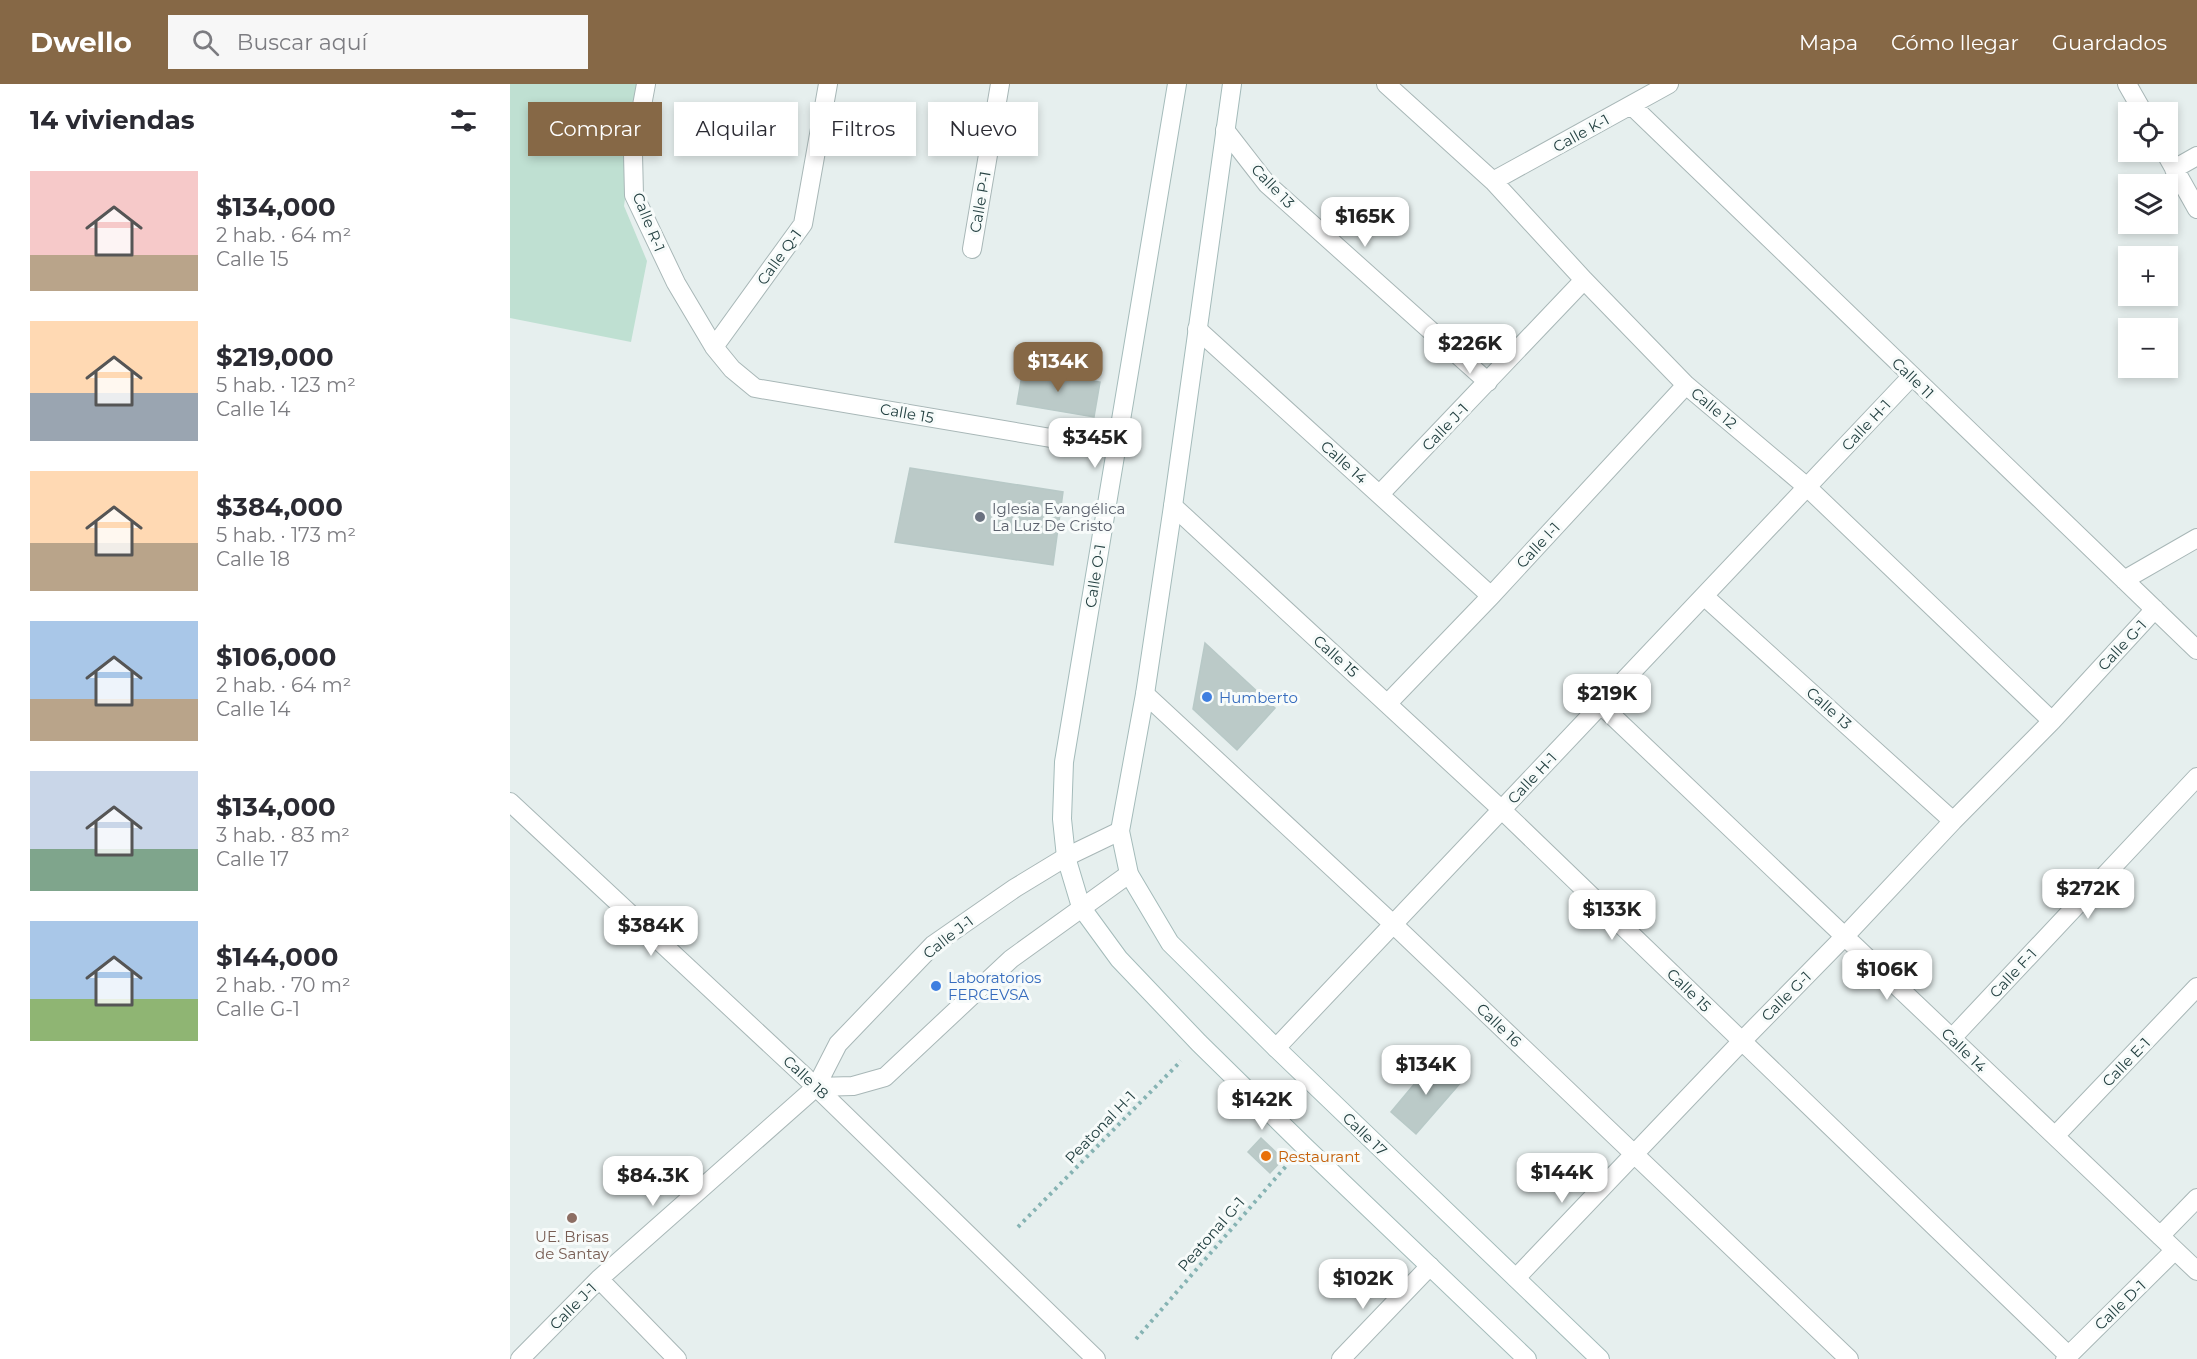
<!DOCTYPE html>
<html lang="es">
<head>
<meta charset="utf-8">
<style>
  body { margin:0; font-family:Montserrat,sans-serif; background:#f7f7f7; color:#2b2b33; height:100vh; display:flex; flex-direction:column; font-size:22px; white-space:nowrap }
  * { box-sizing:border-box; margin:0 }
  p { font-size:20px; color:#7c7c81 }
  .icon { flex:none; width:33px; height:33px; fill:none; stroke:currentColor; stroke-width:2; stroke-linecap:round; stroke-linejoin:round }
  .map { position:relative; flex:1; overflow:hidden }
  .details { display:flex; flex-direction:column; background:#fff; width:510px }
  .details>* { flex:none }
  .hud { position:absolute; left:18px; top:18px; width:570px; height:54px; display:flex; gap:12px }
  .controls { position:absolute; left:1608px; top:18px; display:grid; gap:12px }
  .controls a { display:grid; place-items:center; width:60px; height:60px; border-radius:0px; background:#fff; box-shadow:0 3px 9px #0003; font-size:30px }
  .price { position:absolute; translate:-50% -51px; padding:0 14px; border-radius:12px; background:#fff; color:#222; font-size:20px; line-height:39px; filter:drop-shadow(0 2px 3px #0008) }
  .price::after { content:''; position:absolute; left:50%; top:36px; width:18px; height:14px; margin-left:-9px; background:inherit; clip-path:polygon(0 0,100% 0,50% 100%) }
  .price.active { background:#866846; color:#fff }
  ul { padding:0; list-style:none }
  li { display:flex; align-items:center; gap:18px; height:150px; padding:0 30px }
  li span { display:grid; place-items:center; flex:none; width:168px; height:120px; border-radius:0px; color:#555 }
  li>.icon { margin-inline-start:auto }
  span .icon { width:72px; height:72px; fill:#fffc; stroke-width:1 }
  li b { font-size:26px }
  h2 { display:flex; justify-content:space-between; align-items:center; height:72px; padding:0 30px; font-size:26px }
  .tag { padding:0 21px; border-radius:0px; background:#fff; box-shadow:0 3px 9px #0003; font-size:21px; line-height:54px }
  .tag.active { background:#866846; color:#fff }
  header { display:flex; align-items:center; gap:36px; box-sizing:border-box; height:84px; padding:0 30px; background:#866846; color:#fff }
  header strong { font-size:28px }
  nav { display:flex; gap:33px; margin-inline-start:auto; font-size:21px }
  .search { width:420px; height:54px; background:#f7f7f7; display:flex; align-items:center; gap:15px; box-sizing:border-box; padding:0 21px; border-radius:0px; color:#7c7c81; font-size:22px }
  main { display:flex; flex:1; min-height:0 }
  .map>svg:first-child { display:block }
  .green { fill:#bfe0d2 }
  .building { fill:#bbcac8; stroke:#b8c9c7; stroke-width:1.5 }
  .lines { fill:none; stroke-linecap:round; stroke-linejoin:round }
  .street-casing { stroke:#a8b7b7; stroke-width:20 }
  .secondary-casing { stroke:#a4bbba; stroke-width:20 }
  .path { stroke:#86b3b3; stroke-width:4; stroke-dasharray:3 4.5; stroke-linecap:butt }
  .street { stroke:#fff; stroke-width:18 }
  .secondary { stroke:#fff; stroke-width:18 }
  .worship-dot { fill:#6b7280; stroke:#f7fbfa; stroke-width:2 }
  .shop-dot { fill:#3f7fe0; stroke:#f7fbfa; stroke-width:2 }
  .food-dot { fill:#e8710a; stroke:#f7fbfa; stroke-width:2 }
  .education-dot { fill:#8d6e63; stroke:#f7fbfa; stroke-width:2 }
  .labels { text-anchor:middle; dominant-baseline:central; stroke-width:6; stroke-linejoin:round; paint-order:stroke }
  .street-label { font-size:15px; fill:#244142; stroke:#f7fbfa }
  .worship-label { font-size:15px; fill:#5b616d; stroke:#f7fbfa; text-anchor:start }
  .shop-label { font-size:15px; fill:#366cbe; stroke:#f7fbfa; text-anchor:start }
  .food-label { font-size:15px; fill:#c56008; stroke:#f7fbfa; text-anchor:start }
  .education-label { font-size:15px; fill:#785e54; stroke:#f7fbfa }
</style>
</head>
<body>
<header>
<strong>Dwello</strong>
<div class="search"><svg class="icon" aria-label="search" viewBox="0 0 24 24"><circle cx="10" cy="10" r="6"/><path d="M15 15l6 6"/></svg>Buscar aquí</div>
<nav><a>Mapa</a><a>Cómo llegar</a><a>Guardados</a></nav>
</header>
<main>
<section class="details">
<h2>14 viviendas<svg class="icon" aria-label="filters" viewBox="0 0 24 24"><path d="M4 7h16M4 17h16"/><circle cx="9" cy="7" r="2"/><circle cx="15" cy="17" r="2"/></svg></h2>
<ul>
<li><span style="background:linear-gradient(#f6c9c9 70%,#b9a48a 0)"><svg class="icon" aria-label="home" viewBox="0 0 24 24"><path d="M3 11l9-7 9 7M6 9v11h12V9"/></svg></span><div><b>$134,000</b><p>2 hab. · 64 m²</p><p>Calle 15</p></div></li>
<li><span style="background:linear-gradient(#ffd9b3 60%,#9aa5b1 0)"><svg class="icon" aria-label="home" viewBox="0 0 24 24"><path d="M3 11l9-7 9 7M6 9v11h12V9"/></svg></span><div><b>$219,000</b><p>5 hab. · 123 m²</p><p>Calle 14</p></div></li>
<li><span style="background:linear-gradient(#ffd9b3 60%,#b9a48a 0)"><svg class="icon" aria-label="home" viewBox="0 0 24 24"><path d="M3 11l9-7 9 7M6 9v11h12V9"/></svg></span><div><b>$384,000</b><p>5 hab. · 173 m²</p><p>Calle 18</p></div></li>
<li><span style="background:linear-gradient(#a9c7e8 65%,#b9a48a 0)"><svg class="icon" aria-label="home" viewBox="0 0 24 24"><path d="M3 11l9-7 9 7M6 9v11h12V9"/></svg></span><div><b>$106,000</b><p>2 hab. · 64 m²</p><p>Calle 14</p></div></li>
<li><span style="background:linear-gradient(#c9d6e8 65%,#7fa58c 0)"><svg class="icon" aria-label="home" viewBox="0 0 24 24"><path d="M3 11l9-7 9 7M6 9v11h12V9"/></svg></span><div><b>$134,000</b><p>3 hab. · 83 m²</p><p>Calle 17</p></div></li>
<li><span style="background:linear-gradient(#a9c7e8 65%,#8fb573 0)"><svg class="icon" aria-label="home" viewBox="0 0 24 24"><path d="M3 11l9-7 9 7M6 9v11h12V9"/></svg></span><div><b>$144,000</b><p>2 hab. · 70 m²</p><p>Calle G-1</p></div></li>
</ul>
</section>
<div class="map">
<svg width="1687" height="1275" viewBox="0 0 1687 1275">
  <rect width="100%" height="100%" fill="#e6efee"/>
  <!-- green -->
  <path class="green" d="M0,0H131L114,122L137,177L121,258L0,234Z"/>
  <!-- building -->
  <path class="building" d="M513,285L590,298L584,333L507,320Z
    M400,384L553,408L543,481L385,458Z
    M695,559L765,624L727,666L683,625Z
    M926,974L952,997L906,1050L881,1028Z
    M751,1054L773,1075L760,1089L738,1068Z"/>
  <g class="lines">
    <defs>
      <path id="street" d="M136,0L123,70L124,111L166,199L204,263L222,285L245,304L606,365
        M876,0L983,97L1074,196L1176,301L1297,403L1542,637
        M1617,0L1633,28
        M1121,21L1687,566
        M715,46L757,100L978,298
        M1655,68L1687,125
        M1664,85L1687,72
        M983,97L1159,0
        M462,165L490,0
        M687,245L981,512
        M204,263L293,140L318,0
        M870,410L1074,196
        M663,422L992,726L1558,1271
        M1614,496L1687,454
        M1194,512L1443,737
        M635,610L883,840L1339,1275
        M878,619L981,512L1176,301
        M1091,621L1687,1187
        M0,718L306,1003L586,1275
        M1442,954L1687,693
        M766,964L1402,292
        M306,1003L343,1002L375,993L501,875L619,790
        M1545,1052L1687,903
        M1650,1152L1687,1114
        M1006,1194L1232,957L1335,852L1443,737L1542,637L1645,525
        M89,1195L167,1275
        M10,1275L89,1195L306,1003L328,960L423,861L505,804L556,773L610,747
        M831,1275L920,1182
        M1555,1275L1665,1166"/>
      <path id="secondary" d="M667,0L554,678L552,735L556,773L571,823L609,875L689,959L794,1062L1017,1275
        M722,0L663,422L635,610L610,747L619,790L660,859L766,964L1090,1275"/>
    </defs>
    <!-- street casing -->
    <use href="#street" class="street-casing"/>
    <!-- secondary casing -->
    <use href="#secondary" class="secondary-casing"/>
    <!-- path -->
    <path class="path" d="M508,1143L671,977
      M626,1255L777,1081"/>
    <!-- street -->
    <use href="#street" class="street"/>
    <!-- secondary -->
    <use href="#secondary" class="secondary"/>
  </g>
  <!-- markers -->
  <circle class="worship-dot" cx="470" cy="433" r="6"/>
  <g class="shop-dot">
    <circle cx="697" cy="613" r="6"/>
    <circle cx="426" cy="902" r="6"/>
  </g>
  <circle class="food-dot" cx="756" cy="1072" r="6"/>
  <circle class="education-dot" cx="62" cy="1134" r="6"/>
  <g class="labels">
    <!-- street labels -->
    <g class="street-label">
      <text transform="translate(1071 49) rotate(-29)">Calle K-1</text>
      <text transform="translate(763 102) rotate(46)">Calle 13</text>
      <text transform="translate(470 118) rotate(-80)">Calle P-1</text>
      <text transform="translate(139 138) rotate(68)">Calle R-1</text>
      <text transform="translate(269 173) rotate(-54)">Calle Q-1</text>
      <text transform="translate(1403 294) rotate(44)">Calle 11</text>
      <text transform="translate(1204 324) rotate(40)">Calle 12</text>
      <text transform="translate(397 329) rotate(10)">Calle 15</text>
      <text transform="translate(1356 341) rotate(-47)">Calle H-1</text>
      <text transform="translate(935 343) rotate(-46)">Calle J-1</text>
      <text transform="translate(834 378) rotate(42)">Calle 14</text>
      <text transform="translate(1028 461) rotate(-47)">Calle I-1</text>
      <text transform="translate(585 492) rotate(-81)">Calle O-1</text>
      <text transform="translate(1612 561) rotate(-47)">Calle G-1</text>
      <text transform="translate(826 572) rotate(42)">Calle 15</text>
      <text transform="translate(1319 624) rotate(42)">Calle 13</text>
      <text transform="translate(1022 694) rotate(-47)">Calle H-1</text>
      <text transform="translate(438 853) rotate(-38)">Calle J-1</text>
      <text transform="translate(1503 889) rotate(-47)">Calle F-1</text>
      <text transform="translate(1179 906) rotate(44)">Calle 15</text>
      <text transform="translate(1276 912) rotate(-45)">Calle G-1</text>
      <text transform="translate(989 941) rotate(44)">Calle 16</text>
      <text transform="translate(1454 966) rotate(44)">Calle 14</text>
      <text transform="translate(1616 978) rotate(-46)">Calle E-1</text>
      <text transform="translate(296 993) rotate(43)">Calle 18</text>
      <text transform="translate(590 1043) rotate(-46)">Peatonal H-1</text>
      <text transform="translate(855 1050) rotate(44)">Calle 17</text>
      <text transform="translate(701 1150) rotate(-49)">Peatonal G-1</text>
      <text transform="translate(1610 1221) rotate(-44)">Calle D-1</text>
      <text transform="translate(63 1222) rotate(-45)">Calle J-1</text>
    </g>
    <!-- worship labels -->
    <g class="worship-label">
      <text x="482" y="424">Iglesia Evangélica<tspan x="482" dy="17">La Luz De Cristo</tspan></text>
    </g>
    <!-- shop labels -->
    <g class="shop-label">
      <text x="709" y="613">Humberto</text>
      <text x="438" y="893">Laboratorios<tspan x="438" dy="17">FERCEVSA</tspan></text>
    </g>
    <!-- food labels -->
    <g class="food-label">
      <text x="768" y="1072">Restaurant</text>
    </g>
    <!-- education labels -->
    <g class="education-label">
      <text x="62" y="1152">UE. Brisas<tspan x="62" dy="17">de Santay</tspan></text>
    </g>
  </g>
</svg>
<div class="controls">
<a><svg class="icon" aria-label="locate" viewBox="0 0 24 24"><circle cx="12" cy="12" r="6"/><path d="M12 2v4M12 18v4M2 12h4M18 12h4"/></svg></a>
<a><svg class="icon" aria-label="layers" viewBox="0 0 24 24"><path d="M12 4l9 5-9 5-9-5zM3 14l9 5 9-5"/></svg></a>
<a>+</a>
<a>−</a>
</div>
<b class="price" style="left:855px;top:164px">$165K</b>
<b class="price" style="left:960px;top:291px">$226K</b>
<b class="price active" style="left:548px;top:309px">$134K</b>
<b class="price" style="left:585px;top:385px">$345K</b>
<b class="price" style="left:1097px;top:641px">$219K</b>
<b class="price" style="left:1578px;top:836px">$272K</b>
<b class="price" style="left:1102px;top:857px">$133K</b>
<b class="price" style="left:141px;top:873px">$384K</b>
<b class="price" style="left:1377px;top:917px">$106K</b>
<b class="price" style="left:916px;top:1012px">$134K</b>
<b class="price" style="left:752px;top:1047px">$142K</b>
<b class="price" style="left:1052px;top:1120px">$144K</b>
<b class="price" style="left:143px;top:1123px">$84.3K</b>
<b class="price" style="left:853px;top:1226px">$102K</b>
<div class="hud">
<a class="tag active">Comprar</a>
<a class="tag">Alquilar</a>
<a class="tag">Filtros</a>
<a class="tag">Nuevo</a>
</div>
</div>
</main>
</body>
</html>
